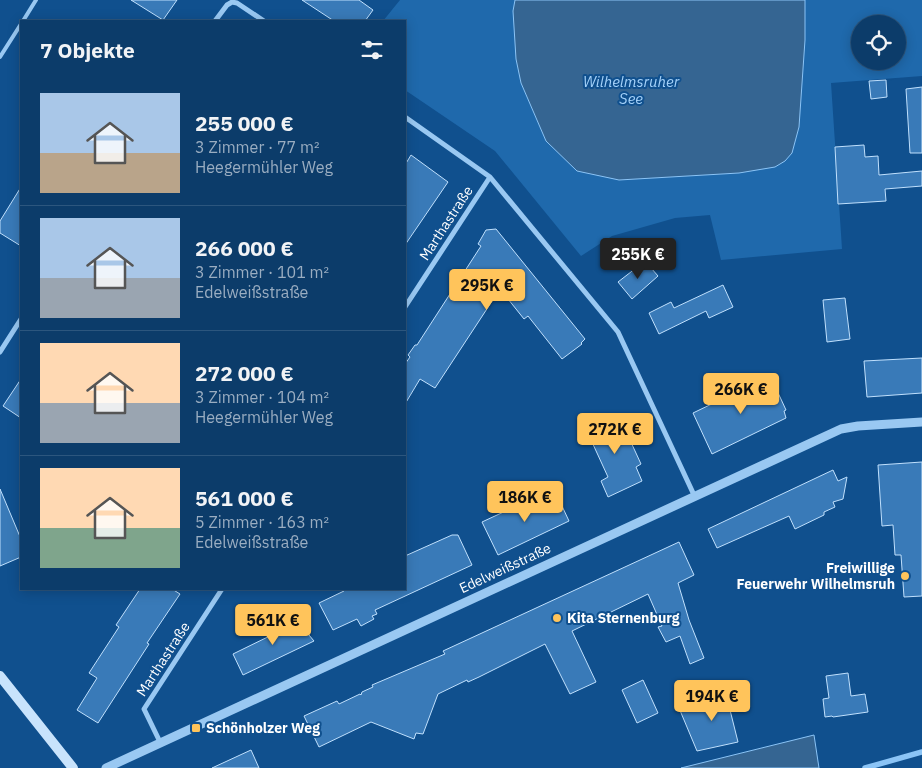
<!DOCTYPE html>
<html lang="de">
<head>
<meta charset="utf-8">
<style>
  body { margin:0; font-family:"IBM Plex Sans",sans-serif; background:#154370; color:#f1f3f6; height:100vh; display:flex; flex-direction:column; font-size:19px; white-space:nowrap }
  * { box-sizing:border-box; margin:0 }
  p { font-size:16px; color:#9aadc1 }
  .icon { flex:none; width:28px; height:28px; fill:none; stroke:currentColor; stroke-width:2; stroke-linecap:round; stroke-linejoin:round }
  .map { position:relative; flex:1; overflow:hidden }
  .drawer { position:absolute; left:20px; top:20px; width:386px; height:570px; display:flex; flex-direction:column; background:#0c3c6a; border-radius:0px; box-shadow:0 2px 12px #0003,0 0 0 1px #2c567e }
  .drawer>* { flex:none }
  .tools { position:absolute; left:851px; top:15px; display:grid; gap:10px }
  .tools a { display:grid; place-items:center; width:55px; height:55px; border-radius:50%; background:#0c3c6a; box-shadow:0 2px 12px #0003,0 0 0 1px #2c567e; font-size:25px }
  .price { position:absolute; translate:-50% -42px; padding:0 11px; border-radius:5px; background:#ffc45b; color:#111; font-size:16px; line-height:32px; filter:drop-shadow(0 1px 2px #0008) }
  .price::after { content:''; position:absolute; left:50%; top:30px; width:15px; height:11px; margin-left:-8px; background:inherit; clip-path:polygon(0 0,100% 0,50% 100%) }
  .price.selected { background:#222; color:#fff }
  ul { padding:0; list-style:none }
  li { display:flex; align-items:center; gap:15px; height:125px; padding:0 20px }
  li+li { border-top:1px solid #2c567e }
  li span { display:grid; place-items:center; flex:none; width:140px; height:100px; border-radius:0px; color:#555 }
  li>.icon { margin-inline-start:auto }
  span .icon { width:60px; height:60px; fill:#fffc; stroke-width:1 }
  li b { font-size:21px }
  h2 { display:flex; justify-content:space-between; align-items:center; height:60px; padding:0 20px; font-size:21px }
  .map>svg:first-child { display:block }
  .green { fill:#1f69ac; fill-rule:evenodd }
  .water { fill:#356592; stroke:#8bc4f6 }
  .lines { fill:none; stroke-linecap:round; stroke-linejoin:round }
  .stream { stroke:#8bc4f6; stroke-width:5.5 }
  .building { fill:#397ab8; stroke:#c0e0fd }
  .service { stroke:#99c8f2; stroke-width:4 }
  .minor { stroke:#99c8f2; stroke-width:5 }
  .tertiary { stroke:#99c8f2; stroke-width:9 }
  .secondary { stroke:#c8e3fc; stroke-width:10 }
  .poi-dot { fill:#ffc45b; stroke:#10508e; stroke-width:2 }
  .labels { text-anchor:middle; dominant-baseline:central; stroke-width:4; stroke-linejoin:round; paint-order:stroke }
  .street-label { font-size:14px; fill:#fff; stroke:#10508e }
  .poi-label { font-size:14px; font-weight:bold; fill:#fff; stroke:#10508e; text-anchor:start }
  .water-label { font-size:15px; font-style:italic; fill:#a5d2fa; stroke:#10508e }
</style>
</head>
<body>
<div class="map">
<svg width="922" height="768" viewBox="0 0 922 768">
  <rect width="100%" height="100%" fill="#10508e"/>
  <!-- green -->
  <path class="green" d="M400,0H515L513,11L521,83L546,141L619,180L739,173L799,127L805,40V0H922V76L831,83L842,249L721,260L710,215L675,218L612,236L581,256L495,151L405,90V21H383ZM860,24H898V61H860Z"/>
  <!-- water -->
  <path class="water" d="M515,0H805V40L799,127L792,153L785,161L775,167L739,173L619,180L577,171L546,141L521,83L516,59L513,11Z
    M814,735L819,768H681Z"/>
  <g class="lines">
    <!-- stream -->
    <path class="stream" d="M865,768L922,752"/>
  </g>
  <!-- building -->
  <path class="building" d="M131,0H177L163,20Z
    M302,0H359L373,10L365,21H334Z
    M886,80L887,97L871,99L869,81Z
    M922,87V153H910L906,89Z
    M864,145L865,157L878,156L879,175L922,171V186L885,189L886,201L838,204L835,147Z
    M411,155L448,182L405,245V165Z
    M21,187V246L0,233V221Z
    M496,229L585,339L581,343L582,344L562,359L528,316L524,319L500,289L435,388L420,379L405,404V364L410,357L408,355L415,345H417L481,246L478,244L486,230Z
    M645,261L658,276L632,299L618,282Z
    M723,285L733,307L709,318L706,311L659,334L649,313L671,302L674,308Z
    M845,298L850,339L827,342L823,300Z
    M922,358V393L867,397L864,361Z
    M768,377L771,384L773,383L780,397L786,410L784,411L786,418L712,454L693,413Z
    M21,379V418L3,406Z
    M618,414L641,464L636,467L642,481L608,497L601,481L608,477L586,429Z
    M922,462V596L904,597L901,555H895L893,525L882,526L878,465Z
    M833,470L838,481L847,477L843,499L833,502L835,507L824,512V515L795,529L789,516L717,548L708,529Z
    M0,489L21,539V557L0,566Z
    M555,491L569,521L498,555L482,522L510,509L511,512Z
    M452,535H458L472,565L375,610L377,614L372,616L374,619L361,626L357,619L333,630L319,603L344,591L343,589H405V556Z
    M679,542L694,575L678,583L689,620L704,658L690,664L680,636L666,642L658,627L662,626L648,594L572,631L596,682L570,694L545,644L479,677L468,682L467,680L438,694L423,734L416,733L414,739L371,722L319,747L304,716L337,701L339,704L360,694L361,695L362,692L373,687L372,685L445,654L443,651Z
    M140,589H172L180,594L147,643L149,644L98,723L77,710L97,678L89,673L119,627L116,625Z
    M293,616L314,641L243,675L233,654L282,630L277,624Z
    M848,673L851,696L865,694L868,712L833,717L832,716L825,717L823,699L829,698L826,676Z
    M643,680L658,713L637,723L622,690Z
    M738,694L741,708L730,710L738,742L697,751L679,708Z
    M251,750L259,768H212Z"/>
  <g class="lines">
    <!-- service -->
    <path class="service" d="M23,21L36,0
      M0,57L21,24"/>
    <!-- minor -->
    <path class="minor" d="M215,21L227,5L232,2L237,3L264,21
      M405,117L490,177L618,332L694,495
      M405,307L490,177
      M0,352L21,319
      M161,744L144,709L222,589"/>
    <!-- tertiary -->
    <path class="tertiary" d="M106,768L841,429L858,426L922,422"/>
    <!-- secondary -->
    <path class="secondary" d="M0,676L73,768"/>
  </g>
  <!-- markers -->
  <g class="poi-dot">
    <circle cx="905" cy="576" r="5"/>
    <circle cx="557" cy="618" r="5"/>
    <rect x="191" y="723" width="10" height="10" rx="2.5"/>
  </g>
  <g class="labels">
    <!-- street labels -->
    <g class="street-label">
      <text transform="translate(446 223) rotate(-57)">Marthastraße</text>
      <text transform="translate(505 568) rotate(-25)">Edelweißstraße</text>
      <text transform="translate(163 659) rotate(-57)">Marthastraße</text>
    </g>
    <!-- poi labels -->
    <g class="poi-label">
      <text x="895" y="568" text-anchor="end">Freiwillige<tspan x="895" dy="16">Feuerwehr Wilhelmsruh</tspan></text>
      <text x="567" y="618">Kita Sternenburg</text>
      <text x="206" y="728">Schönholzer Weg</text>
    </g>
    <!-- water labels -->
    <g class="water-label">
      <text x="631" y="81">Wilhelmsruher<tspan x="631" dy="17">See</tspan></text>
    </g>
  </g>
</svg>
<div class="tools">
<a><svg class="icon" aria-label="locate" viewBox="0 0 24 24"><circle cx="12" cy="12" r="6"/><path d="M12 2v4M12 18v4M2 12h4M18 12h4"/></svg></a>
</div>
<b class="price selected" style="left:638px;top:280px">255K €</b>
<b class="price" style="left:487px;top:311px">295K €</b>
<b class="price" style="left:741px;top:415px">266K €</b>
<b class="price" style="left:615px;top:455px">272K €</b>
<b class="price" style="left:525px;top:523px">186K €</b>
<b class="price" style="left:273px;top:646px">561K €</b>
<b class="price" style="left:712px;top:722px">194K €</b>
<section class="drawer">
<h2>7 Objekte<svg class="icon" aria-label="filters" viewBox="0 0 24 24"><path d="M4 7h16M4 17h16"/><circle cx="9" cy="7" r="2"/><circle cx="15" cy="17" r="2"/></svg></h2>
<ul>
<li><span style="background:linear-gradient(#a9c7e8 60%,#b9a48a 0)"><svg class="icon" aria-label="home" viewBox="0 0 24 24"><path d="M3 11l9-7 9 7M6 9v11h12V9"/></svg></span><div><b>255 000 €</b><p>3 Zimmer · 77 m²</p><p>Heegermühler Weg</p></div></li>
<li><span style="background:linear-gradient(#a9c7e8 60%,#9aa5b1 0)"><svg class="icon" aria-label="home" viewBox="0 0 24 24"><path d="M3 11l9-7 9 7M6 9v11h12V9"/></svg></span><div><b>266 000 €</b><p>3 Zimmer · 101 m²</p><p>Edelweißstraße</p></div></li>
<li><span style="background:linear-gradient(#ffd9b3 60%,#9aa5b1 0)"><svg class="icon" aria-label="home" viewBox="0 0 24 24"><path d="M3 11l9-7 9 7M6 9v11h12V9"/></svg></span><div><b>272 000 €</b><p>3 Zimmer · 104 m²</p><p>Heegermühler Weg</p></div></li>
<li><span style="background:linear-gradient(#ffd9b3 60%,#7fa58c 0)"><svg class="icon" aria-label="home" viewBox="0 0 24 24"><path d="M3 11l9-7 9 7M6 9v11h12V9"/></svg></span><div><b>561 000 €</b><p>5 Zimmer · 163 m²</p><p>Edelweißstraße</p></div></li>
</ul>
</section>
</div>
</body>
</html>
